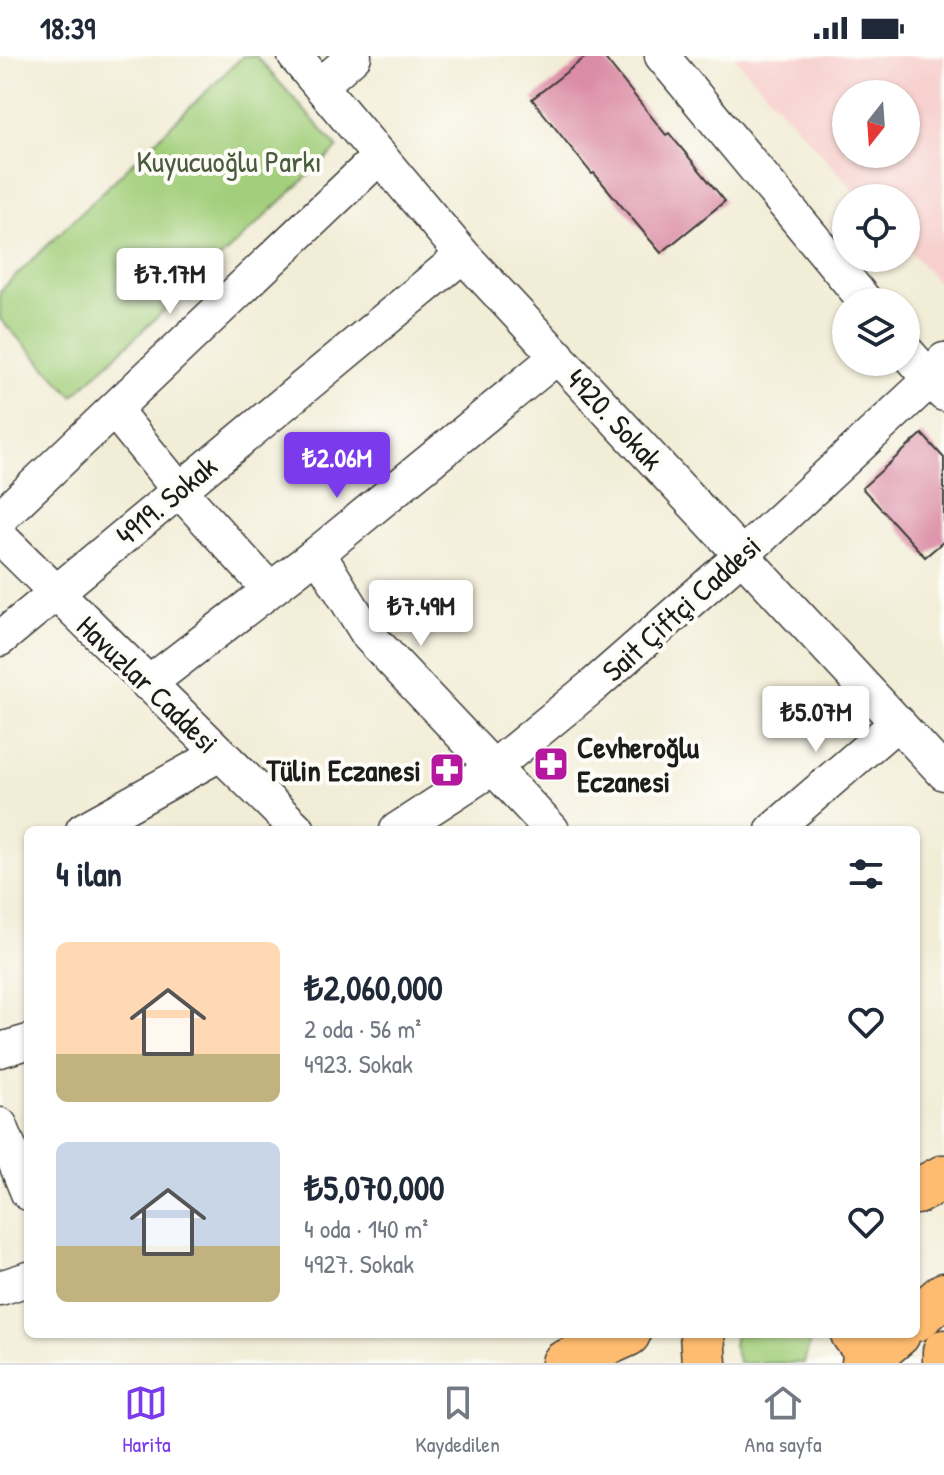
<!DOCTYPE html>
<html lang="tr">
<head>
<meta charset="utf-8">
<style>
  body { margin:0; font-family:"Patrick Hand",sans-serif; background:#f6f6f7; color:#1f2937; height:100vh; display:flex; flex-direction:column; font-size:30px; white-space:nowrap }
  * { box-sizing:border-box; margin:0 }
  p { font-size:26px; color:#747a83 }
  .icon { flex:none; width:44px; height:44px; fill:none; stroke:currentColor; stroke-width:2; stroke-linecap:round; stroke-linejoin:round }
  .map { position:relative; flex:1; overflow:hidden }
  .drawer { position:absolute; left:24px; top:770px; width:896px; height:512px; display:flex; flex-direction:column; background:#fff; border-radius:12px; box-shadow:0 2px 6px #0004 }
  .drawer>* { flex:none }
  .needle { width:52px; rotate:197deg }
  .fabs { position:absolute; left:832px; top:24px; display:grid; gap:16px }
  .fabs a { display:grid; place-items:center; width:88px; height:88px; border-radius:50%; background:#fff; box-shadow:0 2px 6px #0004; font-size:40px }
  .price { position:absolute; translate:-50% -68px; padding:0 18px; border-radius:8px; background:#fff; color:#222; font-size:26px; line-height:52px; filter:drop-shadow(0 2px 4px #0008) }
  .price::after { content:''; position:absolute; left:50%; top:48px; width:24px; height:18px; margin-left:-12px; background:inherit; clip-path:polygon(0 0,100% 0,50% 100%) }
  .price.active { background:#7c3aed; color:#fff }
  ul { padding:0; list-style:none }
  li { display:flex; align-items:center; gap:24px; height:200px; padding:0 32px }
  li span { display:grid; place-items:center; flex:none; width:224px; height:160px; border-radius:12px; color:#555 }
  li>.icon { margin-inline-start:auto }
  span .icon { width:96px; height:96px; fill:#fffc; stroke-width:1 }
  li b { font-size:34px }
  h2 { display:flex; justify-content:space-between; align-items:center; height:96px; padding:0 32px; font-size:34px }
  .status { display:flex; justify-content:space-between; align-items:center; height:56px; padding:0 40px; background:#fff; direction:ltr }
  .status svg { height:22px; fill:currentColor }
  .menu { display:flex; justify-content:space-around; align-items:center; height:112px; border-top:2px solid #e0e1e3; background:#fff; font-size:22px; color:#747a83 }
  .menu a { display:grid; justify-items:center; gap:4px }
  .menu .active { color:#7c3aed }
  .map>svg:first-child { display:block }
  .built { fill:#f7d0ce; fill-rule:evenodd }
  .green { fill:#a3cf7c; stroke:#60764c; stroke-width:2 }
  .building { fill:#db8ca6 }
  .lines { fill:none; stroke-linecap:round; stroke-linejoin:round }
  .minor-casing { stroke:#3c3b38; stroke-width:37 }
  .major-casing { stroke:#3c3b38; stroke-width:45 }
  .highway-casing { stroke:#3c3b38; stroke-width:47 }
  .minor { stroke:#fff; stroke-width:34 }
  .major { stroke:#febc70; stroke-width:42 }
  .highway { stroke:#febc70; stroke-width:44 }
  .labels { text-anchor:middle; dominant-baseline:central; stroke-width:8; stroke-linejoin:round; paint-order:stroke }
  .park-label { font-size:30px; fill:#4b5b3e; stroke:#fdfcf7 }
  .street-label { font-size:30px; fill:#1c1c1c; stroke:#fdfcf7 }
  .poi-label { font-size:30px; font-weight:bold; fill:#1c1c1c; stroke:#fdfcf7; text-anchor:start }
</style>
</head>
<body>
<div class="status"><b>18:39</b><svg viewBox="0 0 49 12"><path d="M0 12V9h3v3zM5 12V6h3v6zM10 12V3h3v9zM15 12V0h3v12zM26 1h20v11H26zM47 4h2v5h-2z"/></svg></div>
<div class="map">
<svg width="944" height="1307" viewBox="0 0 944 1307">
  <rect width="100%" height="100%" fill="#fdfcf7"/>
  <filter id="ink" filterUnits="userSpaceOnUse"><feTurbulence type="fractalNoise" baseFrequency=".0125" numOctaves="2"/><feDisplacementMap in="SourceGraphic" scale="16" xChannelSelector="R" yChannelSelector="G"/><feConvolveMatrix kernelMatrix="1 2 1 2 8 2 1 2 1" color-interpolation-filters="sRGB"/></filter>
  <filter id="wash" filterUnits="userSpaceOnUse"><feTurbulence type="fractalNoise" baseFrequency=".006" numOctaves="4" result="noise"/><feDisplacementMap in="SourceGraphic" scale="32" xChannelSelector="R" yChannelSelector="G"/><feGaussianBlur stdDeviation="1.8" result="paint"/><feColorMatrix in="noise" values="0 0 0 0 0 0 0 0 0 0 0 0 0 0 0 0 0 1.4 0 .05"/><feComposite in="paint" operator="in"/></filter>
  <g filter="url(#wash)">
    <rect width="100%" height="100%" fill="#f2edd7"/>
    <!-- built -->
    <path class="built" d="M733,0H944L942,231L906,191V142H861ZM846,38H906V98H846Z"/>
    <!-- green -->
    <path class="green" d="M243,0H256L338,92L73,340L0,263V235Z
      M735,1278H808L809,1290L804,1307H739L733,1289Z"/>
    <g id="blocks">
      <!-- building -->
      <path class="building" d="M587,0H603L666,79L669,77L725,145L661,197L594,117L592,118L532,43Z
        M922,378L944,402V485L925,501L862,432Z"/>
    </g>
  </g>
  <g filter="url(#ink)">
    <use href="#blocks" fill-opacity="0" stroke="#3c3b38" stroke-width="2"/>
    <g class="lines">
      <defs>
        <path id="minor" d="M295,0L463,199L944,717
          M662,0L866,246
          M320,30L354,0
          M906,295L944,338
          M114,354L179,434L270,534
          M0,462L380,100
          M0,481L298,774
          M318,497L369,580L552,774
          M0,583L463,199
          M148,628L318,497L558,300
          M83,774L220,698
          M397,774L494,711L594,629L741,500L930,324L944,304
          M773,774L898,666
          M0,994L28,986
          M0,1069L28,1137
          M0,1232L28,1223"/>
        <path id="major" d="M852,1278L873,1307
          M944,1307V1295"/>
        <path id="highway" d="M916,1136L944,1121
          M916,1263L944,1239
          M702,1278L704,1307
          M564,1307L628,1278
          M864,1307L898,1278"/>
      </defs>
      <!-- minor casing -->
      <use href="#minor" class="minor-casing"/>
      <!-- major casing -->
      <use href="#major" class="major-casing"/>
      <!-- highway casing -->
      <use href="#highway" class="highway-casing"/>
      <!-- minor -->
      <use href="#minor" class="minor"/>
      <!-- major -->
      <use href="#major" class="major"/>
      <!-- highway -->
      <use href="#highway" class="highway"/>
    </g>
  </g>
  <!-- icons -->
  <defs>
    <symbol id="pharmacy-square" viewBox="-11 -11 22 22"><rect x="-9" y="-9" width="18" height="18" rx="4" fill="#b5179e" stroke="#fdfcf7"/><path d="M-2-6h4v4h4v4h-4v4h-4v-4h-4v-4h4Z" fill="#fff"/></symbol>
  </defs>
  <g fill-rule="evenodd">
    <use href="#pharmacy-square" x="531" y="688" width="40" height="40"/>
    <use href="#pharmacy-square" x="427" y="694" width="40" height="40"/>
  </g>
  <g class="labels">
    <!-- park labels -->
    <g class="park-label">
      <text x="229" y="105">Kuyucuoğlu Parkı</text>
    </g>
    <!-- street labels -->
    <g class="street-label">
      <text transform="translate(615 363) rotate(47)">4920. Sokak</text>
      <text transform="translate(166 444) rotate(-40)">4919. Sokak</text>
      <text transform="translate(681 552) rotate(-42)">Sait Çiftçi Caddesi</text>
      <text transform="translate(148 628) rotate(44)">Havuzlar Caddesi</text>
    </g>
    <!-- poi labels -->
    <g class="poi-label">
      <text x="577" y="691">Cevheroğlu<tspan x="577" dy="34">Eczanesi</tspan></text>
      <text x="421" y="714" text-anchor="end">Tülin Eczanesi</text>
    </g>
  </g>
</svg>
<div class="fabs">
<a><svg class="needle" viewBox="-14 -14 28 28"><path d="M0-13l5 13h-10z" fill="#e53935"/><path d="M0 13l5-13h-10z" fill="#747a83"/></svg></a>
<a><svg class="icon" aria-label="locate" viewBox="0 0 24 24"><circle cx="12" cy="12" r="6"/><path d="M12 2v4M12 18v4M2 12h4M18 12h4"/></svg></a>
<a><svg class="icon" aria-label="layers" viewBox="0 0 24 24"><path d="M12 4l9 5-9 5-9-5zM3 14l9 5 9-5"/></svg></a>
</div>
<b class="price" style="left:170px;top:260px">₺7.17M</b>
<b class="price active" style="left:337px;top:444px">₺2.06M</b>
<b class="price" style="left:421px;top:592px">₺7.49M</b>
<b class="price" style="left:816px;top:698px">₺5.07M</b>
<section class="drawer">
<h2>4 ilan<svg class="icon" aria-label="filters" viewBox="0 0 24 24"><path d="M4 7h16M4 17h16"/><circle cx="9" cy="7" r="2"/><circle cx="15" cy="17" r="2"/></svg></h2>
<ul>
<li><span style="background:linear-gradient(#ffd9b3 70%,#c2b280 0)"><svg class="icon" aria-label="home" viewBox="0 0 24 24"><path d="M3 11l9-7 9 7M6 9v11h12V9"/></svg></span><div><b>₺2,060,000</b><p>2 oda · 56 m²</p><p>4923. Sokak</p></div><svg class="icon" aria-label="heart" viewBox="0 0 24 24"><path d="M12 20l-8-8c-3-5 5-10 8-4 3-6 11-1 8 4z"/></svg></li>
<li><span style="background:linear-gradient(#c9d6e8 65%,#c2b280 0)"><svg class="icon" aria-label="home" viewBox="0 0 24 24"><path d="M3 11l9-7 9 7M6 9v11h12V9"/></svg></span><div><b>₺5,070,000</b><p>4 oda · 140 m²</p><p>4927. Sokak</p></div><svg class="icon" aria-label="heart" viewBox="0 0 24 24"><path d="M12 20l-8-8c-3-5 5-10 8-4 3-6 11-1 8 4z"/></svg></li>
</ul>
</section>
</div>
<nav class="menu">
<a class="active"><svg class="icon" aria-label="map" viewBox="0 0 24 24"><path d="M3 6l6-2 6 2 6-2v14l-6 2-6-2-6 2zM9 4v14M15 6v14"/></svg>Harita</a>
<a><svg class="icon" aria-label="saved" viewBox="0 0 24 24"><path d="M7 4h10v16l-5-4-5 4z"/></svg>Kaydedilen</a>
<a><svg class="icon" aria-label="home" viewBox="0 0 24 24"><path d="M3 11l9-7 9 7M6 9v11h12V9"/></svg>Ana sayfa</a>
</nav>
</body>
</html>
